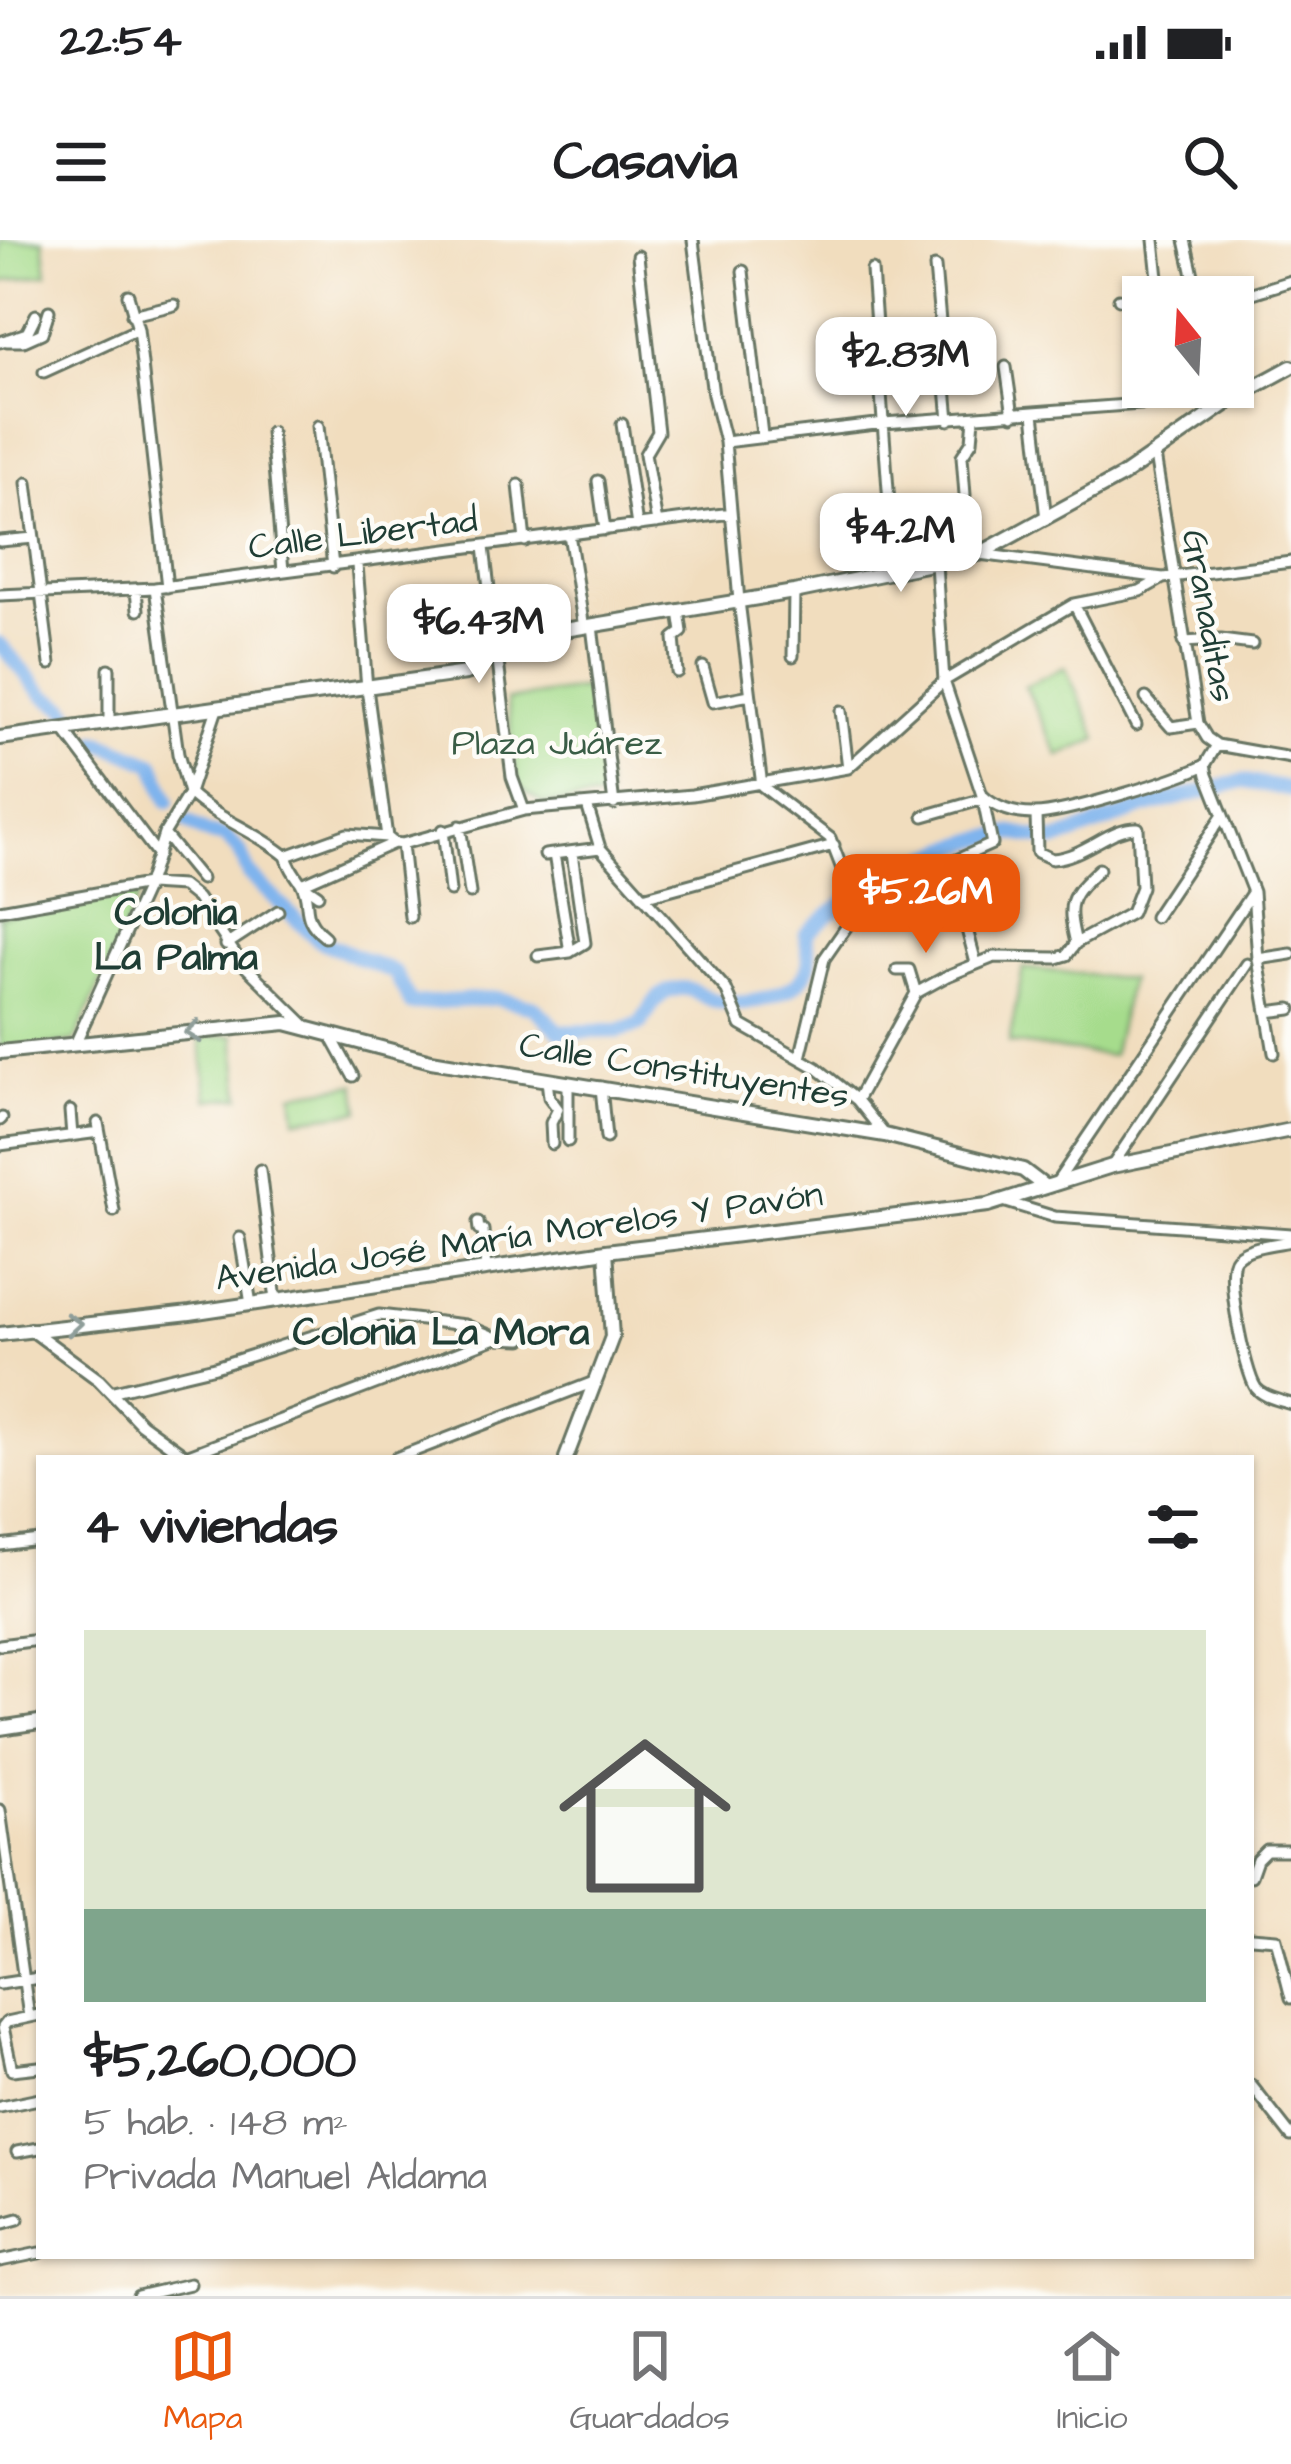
<!DOCTYPE html>
<html lang="es">
<head>
<meta charset="utf-8">
<style>
  body { margin:0; font-family:"Architects Daughter",sans-serif; background:#f6f6f6; color:#202124; height:100vh; display:flex; flex-direction:column; font-size:45px; white-space:nowrap }
  * { box-sizing:border-box; margin:0 }
  p { font-size:39px; color:#757577 }
  .icon { flex:none; width:66px; height:66px; fill:none; stroke:currentColor; stroke-width:2; stroke-linecap:round; stroke-linejoin:round }
  .map { position:relative; flex:1; overflow:hidden }
  .drawer { position:absolute; left:36px; top:1215px; width:1218px; height:804px; display:flex; flex-direction:column; background:#fff; border-radius:0px; box-shadow:0 3px 9px #0004 }
  .drawer>* { flex:none }
  .needle { width:78px; rotate:342deg }
  .tools { position:absolute; left:1122px; top:36px; display:grid; gap:24px }
  .tools a { display:grid; place-items:center; width:132px; height:132px; border-radius:0px; background:#fff; box-shadow:0 3px 9px #0004; font-size:60px }
  .price { position:absolute; translate:-50% -102px; padding:0 27px; border-radius:24px; background:#fff; color:#222; font-size:39px; line-height:78px; filter:drop-shadow(0 3px 6px #0008) }
  .price::after { content:''; position:absolute; left:50%; top:72px; width:36px; height:27px; margin-left:-18px; background:inherit; clip-path:polygon(0 0,100% 0,50% 100%) }
  .price.on { background:#ea580c; color:#fff }
  ul { padding:0; list-style:none }
  li { display:grid; align-content:center; gap:24px; height:636px; padding:0 48px }
  li+li { border-top:3px solid #e0e0e0 }
  li span { display:grid; place-items:center; height:372px; border-radius:0px; color:#555 }
  li>.icon { margin-inline-start:auto }
  span .icon { width:216px; height:216px; fill:#fffc; stroke-width:1 }
  li b { font-size:51px }
  h2 { display:flex; justify-content:space-between; align-items:center; height:144px; padding:0 48px; font-size:51px }
  .status { display:flex; justify-content:space-between; align-items:center; height:84px; padding:0 60px; background:#fff; direction:ltr }
  .status svg { height:33px; fill:currentColor }
  header { display:flex; justify-content:space-between; align-items:center; height:156px; padding:0 48px; background:#fff; font-size:54px; font-weight:700 }
  .tabs { display:flex; justify-content:space-around; align-items:center; height:168px; border-top:3px solid #e0e0e0; background:#fff; font-size:33px; color:#757577 }
  .tabs a { display:grid; justify-items:center; gap:6px }
  .tabs .on { color:#ea580c }
  .map>svg:first-child { display:block }
  .green { fill:#a6dc8c; stroke:#628c60; stroke-width:3 }
  .lines { fill:none; stroke-linecap:round; stroke-linejoin:round }
  .river { stroke:#7fb4ed; stroke-width:15 }
  .minor-casing { stroke:#687564; stroke-width:15 }
  .tertiary-casing { stroke:#687564; stroke-width:16 }
  .secondary-casing { stroke:#687564; stroke-width:18 }
  .minor { stroke:#fff; stroke-width:9 }
  .tertiary { stroke:#fff; stroke-width:10 }
  .secondary { stroke:#fff; stroke-width:12 }
  .oneway { stroke:#8f9e9a }
  .labels { text-anchor:middle; dominant-baseline:central; stroke-width:9; stroke-linejoin:round; paint-order:stroke }
  .street-label { font-size:36px; fill:#1f3d34; stroke:#fdfcf7 }
  .park-label { font-size:36px; fill:#3a5d46; stroke:#fdfcf7 }
  .neighbourhood-label { font-size:39px; font-weight:bold; fill:#1f3d34; stroke:#fdfcf7 }
</style>
</head>
<body>
<div class="status"><b>22:54</b><svg viewBox="0 0 49 12"><path d="M0 12V9h3v3zM5 12V6h3v6zM10 12V3h3v9zM15 12V0h3v12zM26 1h20v11H26zM47 4h2v5h-2z"/></svg></div>
<header><svg class="icon" aria-label="menu" viewBox="0 0 24 24"><path d="M4 6h16M4 12h16M4 18h16"/></svg>Casavia<svg class="icon" aria-label="search" viewBox="0 0 24 24"><circle cx="10" cy="10" r="6"/><path d="M15 15l6 6"/></svg></header>
<div class="map">
<svg width="1291" height="2056" viewBox="0 0 1291 2056">
  <rect width="100%" height="100%" fill="#fdfcf7"/>
  <filter id="ink" filterUnits="userSpaceOnUse"><feTurbulence type="fractalNoise" baseFrequency=".00833" numOctaves="2"/><feDisplacementMap in="SourceGraphic" scale="24" xChannelSelector="R" yChannelSelector="G"/><feConvolveMatrix kernelMatrix="1 2 1 2 8 2 1 2 1" color-interpolation-filters="sRGB"/></filter>
  <filter id="wash" filterUnits="userSpaceOnUse"><feTurbulence type="fractalNoise" baseFrequency=".004" numOctaves="4" result="noise"/><feDisplacementMap in="SourceGraphic" scale="48" xChannelSelector="R" yChannelSelector="G"/><feGaussianBlur stdDeviation="2.7" result="paint"/><feColorMatrix in="noise" values="0 0 0 0 0 0 0 0 0 0 0 0 0 0 0 0 0 1.4 0 .05"/><feComposite in="paint" operator="in"/></filter>
  <g filter="url(#wash)">
    <rect width="100%" height="100%" fill="#f1ddbe"/>
    <!-- green -->
    <path class="green" d="M0,0H43L47,34L0,42Z
      M1065,427L1098,499L1059,516L1025,446Z
      M594,447L608,558L543,564L518,546L507,460Z
      M133,652L139,655L75,801L0,814V676Z
      M1023,728L1130,739L1112,816L1009,803Z
      M234,795L241,857L208,860L200,797Z
      M356,844L360,871L296,879L293,854Z"/>
    <g class="lines">
      <!-- river -->
      <path class="river" d="M0,404L44,455L66,468L72,479
        M98,501L154,524L168,561
        M188,582L206,593L226,597L240,612L249,634L318,700L395,733L411,764L496,758L534,767L560,792L618,791L639,785C649,773 654,756 669,751C692,742 701,759 721,762C749,766 804,756 809,722C810,714 806,703 806,694L813,687L867,645L948,609L981,599L1012,593L1055,601L1145,567L1242,541L1291,550"/>
    </g>
  </g>
  <g filter="url(#ink)">
    <g class="lines">
      <defs>
        <path id="minor" d="M693,0L713,155L725,202L739,361L762,546L830,598L858,670L824,719L800,818
          M1154,0L1160,57
          M1185,0L1198,57
          M638,16L658,192L645,214L657,283
          M935,27L949,180
          M872,30L894,332
          M743,31L762,195
          M128,55L138,89L167,347
          M1119,59L1143,64
          M1233,59L1291,41
          M132,75L174,65
          M7,101H24L42,93L49,71
          M0,102L27,93L36,75
          M1006,127L1013,175
          M44,132L138,89
          M1034,173L1046,279
          M622,184L637,286
          M318,186L333,327
          M271,192L283,331
          M725,202L884,183L1234,157
          M1155,215L1198,483L1207,498L1217,505L1205,525L1207,535L1253,652L1258,719L1274,813
          M598,241L605,290
          M27,243L50,424
          M519,245L525,301
          M965,255L962,216L972,201L974,178
          M569,294L584,388
          M0,301L34,298
          M484,307L512,537L524,570
          M979,314L1163,338L1291,322
          M357,325L367,448L387,597L394,603
          M155,348L178,514L189,553
          M136,351L138,370
          M0,355L155,348L731,273
          M1074,364L1136,485
          M592,386L614,564
          M1183,402L1221,400L1252,404
          M793,416L794,352
          M703,427L713,462L750,455
          M109,429V483
          M677,432L674,398L682,392L679,371
          M1146,458L1171,487L1198,483
          M841,471L848,528
          M64,490L158,615
          M1217,505L1291,518
          M189,553C218,580 253,589 286,616
          M982,555C995,568 1015,574 1033,574C1061,575 1181,538 1205,525
          M587,565L600,608L726,749L741,785L817,828L857,860L885,895
          M924,576L980,560
          M460,586L470,653
          M443,590L450,651
          M164,594L201,639
          M402,604L410,677
          M554,614L570,712
          M545,615L600,608
          M286,616L347,594L387,597
          M286,616C290,628 294,633 301,643C313,664 298,675 325,697
          M936,629L992,604L982,555L944,441L936,324
          M302,644L394,603L402,604L524,570L692,555L848,528L944,441L1074,364L1140,351L1163,338
          M302,644L318,655
          M643,657L834,605
          M0,670L148,644L182,646L197,658L240,721L306,786
          M1155,677L1221,578
          M965,682L976,723
          M1076,703C1066,662 1069,657 1099,629
          M226,705L278,671
          M538,716L570,712L585,703L572,613
          M1258,719L1291,714
          M897,730H909L916,753
          M1267,772L1291,769
          M331,796L353,836
          M75,804L148,644L164,594L189,553L217,469
          M547,840L549,857L558,869L551,883L552,904
          M568,843V901
          M601,847L606,898
          M857,860L916,753L947,736L994,717L1057,718L1067,715L1076,703L1131,673L1141,647L1138,588C1111,586 1085,617 1052,619L1037,612L1036,575
          M70,871L72,896
          M0,880L2,878
          M98,883L114,971
          M0,905L99,892
          M1112,926L1247,724
          M260,930L276,1060
          M1057,942L1252,653
          M1003,961L1055,977L1291,994
          M478,982L479,990H483L486,1030
          M240,998L251,1064
          M1291,1001C1276,1004 1247,1006 1236,1018C1224,1030 1245,1133 1256,1148C1264,1158 1280,1160 1291,1164
          M110,1152L215,1127L379,1075L465,1085L496,1098
          M186,1216L496,1098L522,1099
          M396,1218L594,1142
          M0,1305L39,1300
          M0,1405L39,1400
          M0,1570L29,1777
          M1251,1636L1257,1619L1266,1610H1291
          M1251,1697L1276,1699L1291,1758
          M0,1744L39,1738
          M39,1775L7,1782L3,1787L12,1830L39,1827
          M1251,1845L1291,1896
          M0,1867L39,1859
          M17,1912L39,1908
          M0,1984L18,1979
          M0,2021L39,2013
          M138,2056L190,2044"/>
        <path id="tertiary" d="M30,1089L99,1140L141,1184L188,1218"/>
        <path id="secondary" d="M0,498L466,433C486,428 487,409 504,400L794,352L979,314L1122,236L1236,157L1291,127
          M0,812L286,783L431,821L885,895L1023,930L1044,946
          M0,1094L190,1073L606,1011L988,965L1112,926L1291,890
          M566,1218L612,1097L606,1011
          M0,1488L39,1482"/>
      </defs>
      <!-- minor casing -->
      <use href="#minor" class="minor-casing"/>
      <!-- tertiary casing -->
      <use href="#tertiary" class="tertiary-casing"/>
      <!-- secondary casing -->
      <use href="#secondary" class="secondary-casing"/>
      <!-- minor -->
      <use href="#minor" class="minor"/>
      <!-- tertiary -->
      <use href="#tertiary" class="tertiary"/>
      <!-- secondary -->
      <use href="#secondary" class="secondary"/>
    </g>
    <!-- one-way arrows -->
    <defs><path id="oneway-chevron" d="M-2-3.5L2.5 0L-2 3.5" fill="none" stroke-width="1.6" stroke-linecap="round" stroke-linejoin="round" transform="scale(3)"/></defs>
    <g class="oneway">
      <use href="#oneway-chevron" transform="translate(193 792) rotate(174)"/>
      <use href="#oneway-chevron" transform="translate(74 1084) rotate(-5)"/>
    </g>
  </g>
  <g class="labels">
    <!-- street labels -->
    <g class="street-label">
      <text transform="translate(363 294) rotate(-7)">Calle Libertad</text>
      <text transform="translate(1208 376) rotate(80)">Granaditas</text>
      <text transform="translate(684 831) rotate(9)">Calle Constituyentes</text>
      <text transform="translate(519 997) rotate(-8)">Avenida José María Morelos Y Pavón</text>
    </g>
    <!-- park labels -->
    <g class="park-label">
      <text x="557" y="503">Plaza Juárez</text>
    </g>
    <!-- neighbourhood labels -->
    <g class="neighbourhood-label">
      <text x="176" y="674">Colonia<tspan x="176" dy="45">La Palma</tspan></text>
      <text x="441" y="1094">Colonia La Mora</text>
    </g>
  </g>
</svg>
<div class="tools">
<a><svg class="needle" viewBox="-14 -14 28 28"><path d="M0-13l5 13h-10z" fill="#e53935"/><path d="M0 13l5-13h-10z" fill="#757577"/></svg></a>
</div>
<b class="price" style="left:906px;top:179px">$2.83M</b>
<b class="price" style="left:901px;top:355px">$4.2M</b>
<b class="price" style="left:479px;top:446px">$6.43M</b>
<b class="price on" style="left:926px;top:716px">$5.26M</b>
<section class="drawer">
<h2>4 viviendas<svg class="icon" aria-label="filters" viewBox="0 0 24 24"><path d="M4 7h16M4 17h16"/><circle cx="9" cy="7" r="2"/><circle cx="15" cy="17" r="2"/></svg></h2>
<ul>
<li><span style="background:linear-gradient(#dfe7d0 75%,#7fa58c 0)"><svg class="icon" aria-label="home" viewBox="0 0 24 24"><path d="M3 11l9-7 9 7M6 9v11h12V9"/></svg></span><div><b>$5,260,000</b><p>5 hab. · 148 m²</p><p>Privada Manuel Aldama</p></div></li>
</ul>
</section>
</div>
<nav class="tabs">
<a class="on"><svg class="icon" aria-label="map" viewBox="0 0 24 24"><path d="M3 6l6-2 6 2 6-2v14l-6 2-6-2-6 2zM9 4v14M15 6v14"/></svg>Mapa</a>
<a><svg class="icon" aria-label="saved" viewBox="0 0 24 24"><path d="M7 4h10v16l-5-4-5 4z"/></svg>Guardados</a>
<a><svg class="icon" aria-label="home" viewBox="0 0 24 24"><path d="M3 11l9-7 9 7M6 9v11h12V9"/></svg>Inicio</a>
</nav>
</body>
</html>
